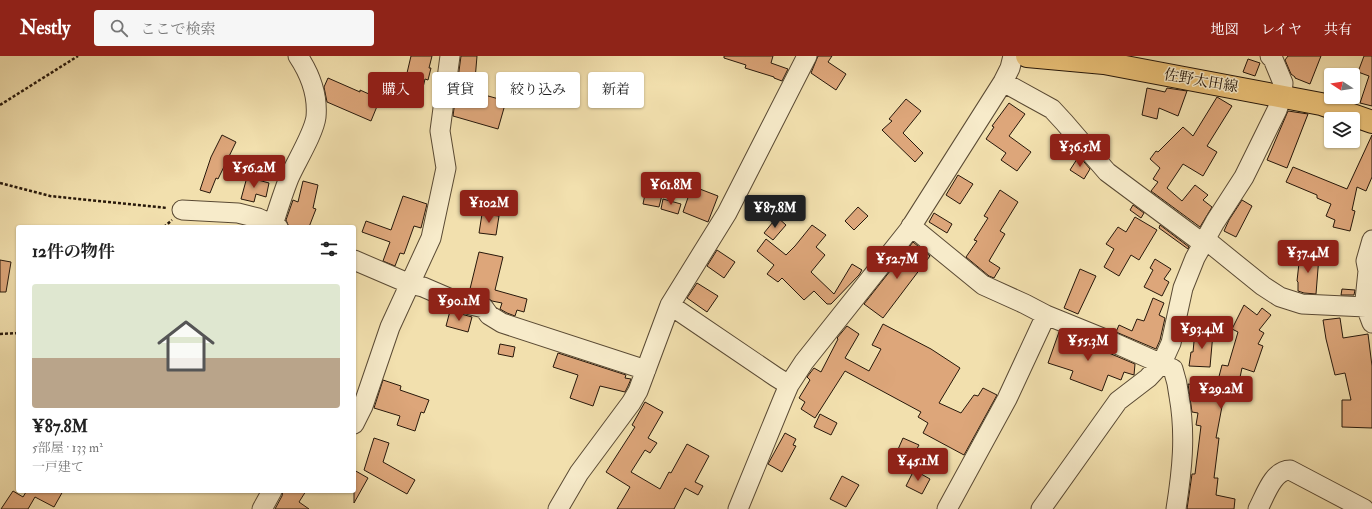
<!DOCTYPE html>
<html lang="ja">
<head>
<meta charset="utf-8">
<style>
  body { margin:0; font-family:"IM FELL Double Pica","Noto Serif JP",serif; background:#f6f6f6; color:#222; height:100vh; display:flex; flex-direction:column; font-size:15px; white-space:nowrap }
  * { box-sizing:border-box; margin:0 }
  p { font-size:13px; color:#767676 }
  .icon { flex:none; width:22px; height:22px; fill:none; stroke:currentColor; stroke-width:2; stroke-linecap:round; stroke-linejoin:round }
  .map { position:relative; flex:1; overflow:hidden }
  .drawer { position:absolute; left:16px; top:169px; width:340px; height:268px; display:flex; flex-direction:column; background:#fff; border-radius:4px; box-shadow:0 1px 3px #0004 }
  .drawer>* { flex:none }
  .banner { position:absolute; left:368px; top:16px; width:380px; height:36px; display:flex; gap:8px }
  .needle { width:26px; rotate:282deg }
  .tools { position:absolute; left:1324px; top:12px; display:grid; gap:8px }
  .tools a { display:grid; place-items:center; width:36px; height:36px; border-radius:4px; background:#fff; box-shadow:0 1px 3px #0004; font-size:20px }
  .price { position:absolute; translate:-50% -34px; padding:0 9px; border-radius:4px; background:#8f2418; color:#fff; font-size:13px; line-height:26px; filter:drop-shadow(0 1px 2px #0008) }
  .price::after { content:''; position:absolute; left:50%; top:24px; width:12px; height:9px; margin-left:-6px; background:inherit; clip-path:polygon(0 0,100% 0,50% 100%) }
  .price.on { background:#222; color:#fff }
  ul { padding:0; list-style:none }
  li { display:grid; align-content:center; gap:8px; height:212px; padding:0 16px }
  li span { display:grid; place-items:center; height:124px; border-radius:4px; color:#555 }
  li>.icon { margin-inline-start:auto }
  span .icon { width:72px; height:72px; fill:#fffc; stroke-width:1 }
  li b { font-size:17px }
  h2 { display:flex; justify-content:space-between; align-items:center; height:48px; padding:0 16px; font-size:17px }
  .chip { padding:0 14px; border-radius:4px; background:#fff; box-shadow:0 1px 3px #0004; font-size:14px; line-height:36px }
  .chip.on { background:#8f2418; color:#fff }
  header { display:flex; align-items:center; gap:24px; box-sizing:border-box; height:56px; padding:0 20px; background:#8f2418; color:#fff }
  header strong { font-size:19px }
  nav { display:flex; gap:22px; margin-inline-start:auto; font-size:14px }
  .search { width:280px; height:36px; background:#f6f6f6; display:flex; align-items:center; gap:10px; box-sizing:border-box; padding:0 14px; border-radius:4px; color:#767676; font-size:15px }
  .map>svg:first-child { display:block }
  .building { fill:#dda67a; stroke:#27180b }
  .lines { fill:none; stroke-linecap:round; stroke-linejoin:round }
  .minor-casing { stroke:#5a4a34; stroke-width:21 }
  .major-casing { stroke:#27180b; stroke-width:24 }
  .path { stroke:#27180b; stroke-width:2.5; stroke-dasharray:3 2; stroke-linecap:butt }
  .minor { stroke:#f7ebca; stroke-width:19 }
  .major { stroke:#e9c077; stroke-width:22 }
  .labels { text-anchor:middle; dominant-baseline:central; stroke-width:3; stroke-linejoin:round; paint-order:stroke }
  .street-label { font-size:15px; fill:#27180b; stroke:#f7ebca }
</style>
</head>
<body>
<header>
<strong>Nestly</strong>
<div class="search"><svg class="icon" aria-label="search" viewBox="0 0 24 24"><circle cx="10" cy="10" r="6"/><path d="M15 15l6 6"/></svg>ここで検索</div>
<nav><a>地図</a><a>レイヤ</a><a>共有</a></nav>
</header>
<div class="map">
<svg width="1372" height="453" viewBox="0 0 1372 453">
  <rect width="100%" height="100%" fill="#f2e0ae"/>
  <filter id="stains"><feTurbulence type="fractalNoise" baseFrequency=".005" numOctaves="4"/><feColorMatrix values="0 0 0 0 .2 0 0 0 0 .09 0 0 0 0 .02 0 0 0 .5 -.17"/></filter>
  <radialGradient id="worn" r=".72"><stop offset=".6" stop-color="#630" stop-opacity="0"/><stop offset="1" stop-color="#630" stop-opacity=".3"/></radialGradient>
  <!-- building -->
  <path class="building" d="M411,0H432L429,12H431L428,24L425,23L419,49L391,43L394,32L403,34Z
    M461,0H477L474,36L506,45L498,73L453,60Z
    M724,0H773L771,7L788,13L782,25L774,22V21L745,12L746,9L724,2Z
    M818,0H832L828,6L846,18L836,34L811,17Z
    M1288,0H1321L1310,28L1295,22V21L1291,18L1285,4Z
    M1364,0H1372V50L1360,47L1369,20L1358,16Z
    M1248,3L1260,7L1255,20L1243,16Z
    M328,22L360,36V34L380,43L371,65L327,46L324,31Z
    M1147,32L1165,36L1167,32L1187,35L1178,60L1159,52L1157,63L1142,59Z
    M1217,41L1232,50L1207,90L1217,96L1203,120L1183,108L1167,132L1182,145L1195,129L1208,139L1203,144L1212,151L1200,171L1151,135L1158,126L1153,123L1160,112L1150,103L1156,95L1158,96L1183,71L1193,80Z
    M906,43L921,55L903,77L923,97L915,106L882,74L892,65L889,63Z
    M1009,47L1025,58L1009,80L1031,96L1017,115L1001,104L1006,97L986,83L994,71L992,70Z
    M1288,55L1308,58L1287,112L1267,104Z
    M222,79L236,86L218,123L216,122L210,137L200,134L211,101Z
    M1372,79V121L1366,135L1357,131L1352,154L1355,155L1350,175L1333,171L1335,164L1326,160L1331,148L1317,142V139L1286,126L1293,111L1347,133Z
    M1079,100L1090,113L1084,123L1070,114Z
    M649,119L666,123L659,151L643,148Z
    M958,119L973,128L960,148L946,139Z
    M247,121L269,127L266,141L256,138L254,146L241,143Z
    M303,125L318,129L313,152L316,153L309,171H289L286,164L293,144L298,146Z
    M692,130L718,140L708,166L683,156Z
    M1000,134L1018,146L1000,175L1005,178L989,205L1000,212L994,222L989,220L966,201L977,185L974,184L988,162L984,160Z
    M403,140L427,148L421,172L414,170L404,198L400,197L395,210L383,205L390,186L362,176L366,165L391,174Z
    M663,143L681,148L678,158L661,153Z
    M1242,144L1252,150L1236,181L1224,175L1229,164Z
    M1133,149L1144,157L1141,162L1130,154Z
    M858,151L868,160L854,174L845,165Z
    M934,157L952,168L947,177L929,166Z
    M482,158L499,160L496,179L479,177Z
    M777,161L786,169L773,184L764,177Z
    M1135,161L1157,174L1139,204L1131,199L1119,220L1104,211L1114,193L1106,188L1118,171L1126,176Z
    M812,169L826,179L816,191L825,199L811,216L834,238L852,208L862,214L859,219L831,248H827L814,235L804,244L782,222L778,226L767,218L774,209L757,195L766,183L786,199L795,190Z
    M1160,169L1189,191L1188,193L1159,172Z
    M913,186L930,200L883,262L864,248Z
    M717,194L735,206L724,222L707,210Z
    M479,196L503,201L495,234L527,243L524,256L517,254L515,260L507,257L500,253L502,247L492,245L486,241L469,237Z
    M1300,198L1319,200L1316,238L1304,237L1298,235V226L1297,225Z
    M1155,203L1171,213L1164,223L1169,226L1162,240L1144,231L1153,214L1150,212Z
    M0,204L11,206L6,236H0Z
    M1080,213L1096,220L1078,258L1064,252Z
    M697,227L718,240L707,256L687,242Z
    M1342,233L1355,234L1354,239H1341Z
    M1153,242L1164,247L1159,259L1165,262L1160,284L1156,293L1116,276L1119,269L1132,275L1137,263L1144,265Z
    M1244,249L1257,259L1262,252L1271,259L1259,274L1264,277L1258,288L1263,290L1254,316L1242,312L1239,326L1229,323L1225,340H1224L1216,382H1219L1214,422H1218L1216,439L1235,443L1234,453H1187L1192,418H1195L1201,370L1196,369L1198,357L1192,356L1188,328L1216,332L1222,309L1228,310L1238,276L1232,273Z
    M450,255L472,261L468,276L446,270Z
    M1340,262L1343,282L1368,278L1372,310V372L1342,371V344H1351L1345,317L1335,319L1326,283L1323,264Z
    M883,268L931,293L960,312L939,347L961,357L974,339L978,340L983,332L997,339L964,399L923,377L928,367L918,361L921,356L845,315L815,362L801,353L805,346L799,342L810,324L807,321L814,312L821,316L838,283L837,282L847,270L859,278L845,302L869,315L881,293L872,289Z
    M1195,275L1213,277L1210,311L1189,310L1191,296H1193Z
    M1059,276L1135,308L1134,319L1124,316L1121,324L1108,319L1102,335L1070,323L1073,315L1048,307Z
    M500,288L515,291L513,301L498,298Z
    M558,297L626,319L625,322L631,323L628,330L625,336L600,330L593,350L570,342L578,319L553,311Z
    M383,324L401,330L400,334L429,344L424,357L421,356L415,375L397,369L400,360L374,352Z
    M645,346L663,356L648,382L657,387L650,397L645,394L631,416L660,433L669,416L671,417L687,388L709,400L695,426L703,430L698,439L685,432L674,453H617L630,431L606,416L635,371L632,369Z
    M820,358L837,367L831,379L814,371Z
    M785,377L796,383L793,389L796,390L782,416L768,408Z
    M374,382L389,387L383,406L415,424L407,438L364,414Z
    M903,382L919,389L913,400L917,401L909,415L892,407Z
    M354,414L368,422L354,447Z
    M914,414L930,423L922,438L906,430Z
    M842,420L859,429L846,451L830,443Z
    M13,435L23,441L26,436L24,435H63L54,451L35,441L28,453H1Z
    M283,435H306L299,446L309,453H275L282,440Z"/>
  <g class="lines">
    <defs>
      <path id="minor" d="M1003,26L1052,53L1064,66L1107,116L1197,183L1211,188L1263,230L1280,241L1302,248L1366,251L1372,254
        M182,154L238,157L258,162L278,171
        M273,169C278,153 283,137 289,122C296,106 314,77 316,61C318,39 310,18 298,0
        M911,170L983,229L1025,248L1046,259L1110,285L1173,313C1176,322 1178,331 1179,340C1186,379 1182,415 1176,453
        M1372,184L1366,205L1368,215L1365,244L1366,251L1372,267
        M354,204L410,228L423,231L458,246L484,252L489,259L502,267L646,314
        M670,249L776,321L789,329
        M354,368L363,350L390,271L431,182L446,112L440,75L450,0
        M262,453L272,435
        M558,453L579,417L631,347L638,335L670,249L727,157L807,0
        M738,453L783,343L789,329L804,306L909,174L1003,26L1010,12L1013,0
        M947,453L1007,343L1046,259
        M1041,453L1118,345L1148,322L1161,308L1166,298L1171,287L1183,232L1195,202L1215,166L1244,121L1277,54L1282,40L1283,27L1273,3L1270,0
        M1258,453C1265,440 1273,414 1290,414L1364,453"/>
      <path id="major" d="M1027,0L1104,7L1321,48L1372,66"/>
    </defs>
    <!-- minor casing -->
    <use href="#minor" class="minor-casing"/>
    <!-- major casing -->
    <use href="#major" class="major-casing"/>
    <!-- path -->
    <path class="path" d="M0,49L78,0
      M0,127L50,140L167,152
      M164,171L172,164
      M0,278L18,277"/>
    <!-- minor -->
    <use href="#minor" class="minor"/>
    <!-- major -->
    <use href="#major" class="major"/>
  </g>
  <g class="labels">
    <!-- street labels -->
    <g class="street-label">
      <text transform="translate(1201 25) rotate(10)">佐野太田線</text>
    </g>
  </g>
  <rect width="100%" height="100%" filter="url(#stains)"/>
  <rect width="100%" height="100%" fill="url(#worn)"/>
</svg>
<div class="tools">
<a><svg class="needle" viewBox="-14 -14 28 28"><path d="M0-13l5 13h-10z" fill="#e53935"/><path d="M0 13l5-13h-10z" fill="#767676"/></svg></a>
<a><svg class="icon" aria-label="layers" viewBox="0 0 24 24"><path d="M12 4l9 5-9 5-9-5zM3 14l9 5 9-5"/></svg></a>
</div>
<b class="price" style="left:1080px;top:112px">¥36.5M</b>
<b class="price" style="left:254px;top:133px">¥56.2M</b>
<b class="price" style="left:671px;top:150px">¥61.8M</b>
<b class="price" style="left:489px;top:168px">¥102M</b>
<b class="price on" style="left:775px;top:173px">¥87.8M</b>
<b class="price" style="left:1308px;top:218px">¥37.4M</b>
<b class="price" style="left:897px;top:224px">¥52.7M</b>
<b class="price" style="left:459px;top:266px">¥90.1M</b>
<b class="price" style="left:1202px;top:294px">¥93.4M</b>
<b class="price" style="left:1088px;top:306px">¥55.3M</b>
<b class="price" style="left:1221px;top:354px">¥29.2M</b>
<b class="price" style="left:918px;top:426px">¥45.1M</b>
<div class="banner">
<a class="chip on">購入</a>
<a class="chip">賃貸</a>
<a class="chip">絞り込み</a>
<a class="chip">新着</a>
</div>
<section class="drawer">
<h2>12件の物件<svg class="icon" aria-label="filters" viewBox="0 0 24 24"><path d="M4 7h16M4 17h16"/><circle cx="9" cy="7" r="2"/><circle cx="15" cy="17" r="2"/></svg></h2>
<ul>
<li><span style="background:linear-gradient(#dfe7d0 60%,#b9a48a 0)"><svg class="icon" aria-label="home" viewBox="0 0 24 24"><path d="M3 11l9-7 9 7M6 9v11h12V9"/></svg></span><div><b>¥87.8M</b><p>5部屋 · 133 m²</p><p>一戸建て</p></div></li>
</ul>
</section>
</div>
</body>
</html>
